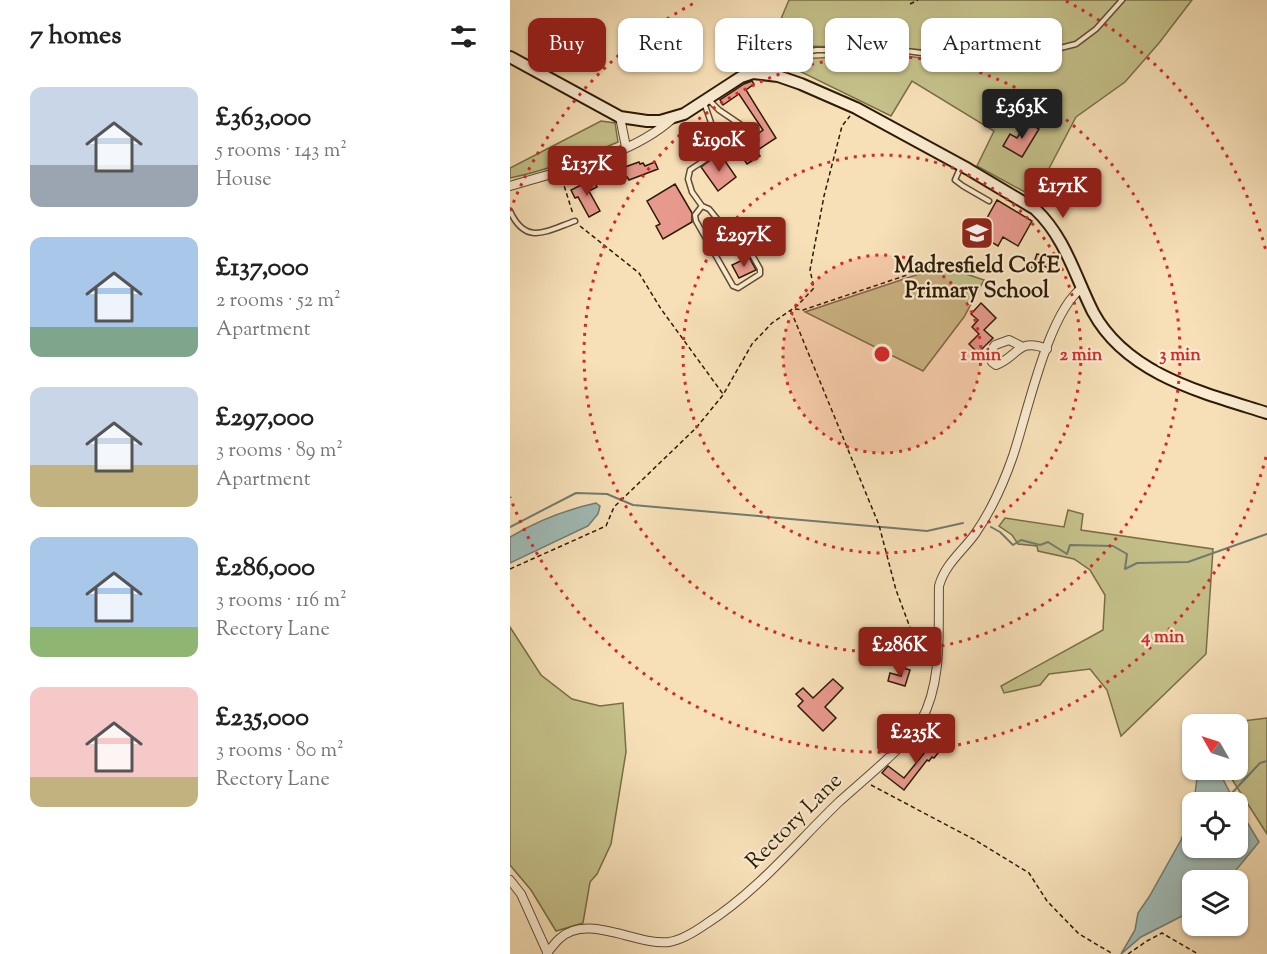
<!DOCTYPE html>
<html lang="en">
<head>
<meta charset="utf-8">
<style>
  body { margin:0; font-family:"Sorts Mill Goudy",serif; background:#f2f2f2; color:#222; height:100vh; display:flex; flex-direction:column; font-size:22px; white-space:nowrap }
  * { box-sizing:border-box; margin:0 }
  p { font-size:20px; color:#767676 }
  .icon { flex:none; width:33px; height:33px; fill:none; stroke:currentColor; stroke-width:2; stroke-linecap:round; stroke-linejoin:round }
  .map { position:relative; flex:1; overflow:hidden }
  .panel { display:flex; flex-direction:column; background:#fff; width:510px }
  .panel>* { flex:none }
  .banner { position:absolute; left:18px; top:18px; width:570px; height:54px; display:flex; gap:12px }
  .needle { width:39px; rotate:309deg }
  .buttons { position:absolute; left:672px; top:714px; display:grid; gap:12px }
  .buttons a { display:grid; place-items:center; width:66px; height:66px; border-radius:12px; background:#fff; box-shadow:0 2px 4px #0004; font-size:30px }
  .price { position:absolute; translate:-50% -51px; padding:0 14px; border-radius:6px; background:#8f2418; color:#fff; font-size:20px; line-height:39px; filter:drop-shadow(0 2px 3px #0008) }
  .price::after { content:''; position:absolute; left:50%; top:36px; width:18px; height:14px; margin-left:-9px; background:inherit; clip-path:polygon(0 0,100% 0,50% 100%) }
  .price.active { background:#222; color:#fff }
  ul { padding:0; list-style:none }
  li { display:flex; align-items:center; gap:18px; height:150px; padding:0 30px }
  li span { display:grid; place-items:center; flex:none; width:168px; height:120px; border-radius:12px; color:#555 }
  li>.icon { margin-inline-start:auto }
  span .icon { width:72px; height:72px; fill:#fffc; stroke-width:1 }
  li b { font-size:26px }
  h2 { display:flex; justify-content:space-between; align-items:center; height:72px; padding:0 30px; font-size:26px }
  .tag { padding:0 21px; border-radius:12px; background:#fff; box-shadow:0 2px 4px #0004; font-size:21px; line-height:54px }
  .tag.active { background:#8f2418; color:#fff }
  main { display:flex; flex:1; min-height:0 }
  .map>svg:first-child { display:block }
  .green { fill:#c4c089; stroke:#786e46; stroke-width:1.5 }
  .water { fill:#9fbbb6; stroke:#717b6f; stroke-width:1.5 }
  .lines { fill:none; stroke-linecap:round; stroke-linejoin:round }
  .stream { stroke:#717b6f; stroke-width:2 }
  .building { fill:#e8998e; stroke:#2d1b04; stroke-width:1.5 }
  .lane-casing { stroke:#604c31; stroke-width:7 }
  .street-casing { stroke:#604c31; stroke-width:10 }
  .secondary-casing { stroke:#2d1b04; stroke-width:14 }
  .path { stroke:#2d1b04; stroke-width:1.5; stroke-dasharray:4.5 3; stroke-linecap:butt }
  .lane { stroke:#faebd1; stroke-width:4 }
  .street { stroke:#faebd1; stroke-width:8 }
  .secondary { stroke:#faebd1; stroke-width:10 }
  .ring { fill:none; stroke:#d62828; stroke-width:3; stroke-dasharray:3 6 }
  .labels { text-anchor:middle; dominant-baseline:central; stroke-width:4.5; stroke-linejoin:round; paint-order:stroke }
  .poi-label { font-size:22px; font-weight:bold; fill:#2d1b04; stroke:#faebd1 }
  .street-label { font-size:22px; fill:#2d1b04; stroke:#faebd1 }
  .centre { fill:#d62828; stroke:#faebd1; stroke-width:3 }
  .ring-label { font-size:18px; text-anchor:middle; font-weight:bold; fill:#d62828; stroke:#faebd1; stroke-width:4.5; stroke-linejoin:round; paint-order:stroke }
</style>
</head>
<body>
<main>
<section class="panel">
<h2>7 homes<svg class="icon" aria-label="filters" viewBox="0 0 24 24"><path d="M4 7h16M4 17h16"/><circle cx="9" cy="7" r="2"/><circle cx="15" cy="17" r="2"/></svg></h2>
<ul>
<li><span style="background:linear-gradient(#c9d6e8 65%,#9aa5b1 0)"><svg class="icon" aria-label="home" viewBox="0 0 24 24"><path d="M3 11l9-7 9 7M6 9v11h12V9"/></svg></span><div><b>£363,000</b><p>5 rooms · 143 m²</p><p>House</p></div></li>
<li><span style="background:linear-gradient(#a9c7e8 75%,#7fa58c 0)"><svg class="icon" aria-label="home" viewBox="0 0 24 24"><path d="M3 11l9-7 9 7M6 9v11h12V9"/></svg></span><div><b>£137,000</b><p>2 rooms · 52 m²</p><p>Apartment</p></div></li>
<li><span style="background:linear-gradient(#c9d6e8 65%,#c2b280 0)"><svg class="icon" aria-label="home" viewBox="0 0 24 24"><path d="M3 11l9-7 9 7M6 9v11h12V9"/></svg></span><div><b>£297,000</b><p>3 rooms · 89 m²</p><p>Apartment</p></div></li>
<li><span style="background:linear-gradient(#a9c7e8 75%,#8fb573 0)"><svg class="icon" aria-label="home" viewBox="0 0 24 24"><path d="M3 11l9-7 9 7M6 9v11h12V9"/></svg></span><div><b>£286,000</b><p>3 rooms · 116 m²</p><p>Rectory Lane</p></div></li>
<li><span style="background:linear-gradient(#f6c9c9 75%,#c2b280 0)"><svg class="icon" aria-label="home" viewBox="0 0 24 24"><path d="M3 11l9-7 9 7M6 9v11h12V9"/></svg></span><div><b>£235,000</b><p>3 rooms · 80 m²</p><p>Rectory Lane</p></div></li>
</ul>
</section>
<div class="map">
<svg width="757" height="954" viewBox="0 0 757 954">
  <rect width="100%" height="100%" fill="#f7e0b8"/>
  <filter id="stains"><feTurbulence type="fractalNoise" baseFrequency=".00333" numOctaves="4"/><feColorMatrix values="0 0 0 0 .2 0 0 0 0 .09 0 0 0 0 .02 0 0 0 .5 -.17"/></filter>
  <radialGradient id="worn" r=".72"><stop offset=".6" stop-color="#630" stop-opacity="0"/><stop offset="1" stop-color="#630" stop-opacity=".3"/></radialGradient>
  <!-- green -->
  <path class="green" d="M279,0H682L649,43L615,82L566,117L524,197L467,166L484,131L402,81L381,116L279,66L290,59L379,54L486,67L503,63L500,53L481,57L423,50L295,46L253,61Z
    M91,121L105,123L108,142C73,157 38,170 0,178V168Z
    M444,270L474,280L454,317L413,371L295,312L415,272Z
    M558,510L573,514L571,530L703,549L696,654L611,736L597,690L580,669L539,674L530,685L494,693L491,686L593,630L595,595L580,570L564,559L528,551L527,546L508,544L502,535L489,526L495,518L554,527Z
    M0,627L31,675L62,699L90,706L113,703L116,752L101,844L87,874L80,882L73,923L46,931L21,890L0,865Z
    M757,718V834L716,770H728V724H726L733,721Z"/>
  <!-- water -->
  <path class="water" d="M86,503L90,506L88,514L78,526L0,563V537C27,521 55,510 86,503Z
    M688,770H708L725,802H684Z
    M728,807L749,842L718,880H682V911L631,937L611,954L625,930L628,913L639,897L671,840L682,810V848H728Z"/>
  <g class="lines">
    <!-- stream -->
    <path class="stream" d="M0,527L66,493L97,494L123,505L417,531L453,523
      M481,527L490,532L503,545L511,540L530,545L538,542L557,554L560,545L603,546L617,554L615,569L627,563L678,562L757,534
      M720,795L750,763L757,761"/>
  </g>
  <!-- building -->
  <path class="building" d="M242,81L244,84L236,90L266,138L246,151L250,156L237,164L231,155L236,152L237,148L249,140L246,135L253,130L229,94L213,105L210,100L234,84Z
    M517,122L529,129L512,157L493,146L500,134L507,138Z
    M206,156L215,161L226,177L208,191L191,167Z
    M129,162L130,164L133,163L135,166L145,162L148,169L119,180L117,177L105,182L101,172Z
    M83,179L87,187L79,191L90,211L79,217L68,197L65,198L61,190Z
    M165,184L182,213V222L153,239L146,226L150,224L137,201Z
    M487,200L522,221L508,246L493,237L488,246L468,234Z
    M527,254L542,258L538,268L532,265L529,273L521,270Z
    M239,257L246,270L229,278L222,265Z
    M471,303L486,318L474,330L483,338L468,353L459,344L469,334L462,327L468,320L461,314Z
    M393,668L400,670L395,686L378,681L380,673L391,676Z
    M323,679L333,688L315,707L326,718L313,731L288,706L293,701L286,694L293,688L303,698Z
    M428,736L437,742L424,758L422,757L419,761L417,760L394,790L372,773L378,766L394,778Z"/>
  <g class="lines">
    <defs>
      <path id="lane" d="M249,70L282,55L306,50H389L479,62L515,57L566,44L586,29L612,0
        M198,99L209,110L240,131
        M178,132L194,160
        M204,151L210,152L217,158L233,149
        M451,166L445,180L453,186L479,201
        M192,206L185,215L186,221L223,286L228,288L250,274V269L241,253L232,254L217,231L199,209L192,206L182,192L178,179L180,170C186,165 194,162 199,156C213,144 198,117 194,102
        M0,211C16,246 36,231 65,221"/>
      <path id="street" d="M110,117L116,147
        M0,186C52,170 121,156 162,119
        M511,346L499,340L485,345L479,354L482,362L486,365C509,356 508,337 537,349
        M0,880L11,894L38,954
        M37,953C41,948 45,943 49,939C77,912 126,946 159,942C172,940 186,931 196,924C248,891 286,843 330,801C352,781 397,745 411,721C433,681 428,630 429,586C435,564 452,552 465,534C481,511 494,482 503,456C517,415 538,312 572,288"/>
      <path id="secondary" d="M0,57L110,117L137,121H150L174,114L231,77L243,73L268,76L291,84L346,108L458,169L525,209C555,237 565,276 583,312C617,375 694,393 757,413"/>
    </defs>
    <!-- lane casing -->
    <use href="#lane" class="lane-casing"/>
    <!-- street casing -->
    <use href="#street" class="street-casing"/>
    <!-- secondary casing -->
    <use href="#secondary" class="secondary-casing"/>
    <!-- path -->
    <path class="path" d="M400,4L408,0
      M52,179L63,214
      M70,226L129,273L151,309L213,394
      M285,309L293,310L412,270
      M281,311L369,525L386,590L413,662L418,667
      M0,569L96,526L104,507L186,428L213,395L242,344L262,323L287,306L304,288L300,270L314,196L332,126L340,116
      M361,785L465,840L519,873L537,901L569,934L603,954
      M618,954L637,941L652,933L688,954"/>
    <!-- lane -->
    <use href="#lane" class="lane"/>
    <!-- street -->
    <use href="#street" class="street"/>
    <!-- secondary -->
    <use href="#secondary" class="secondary"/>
  </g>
  <!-- distance rings -->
  <circle cx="372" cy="354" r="99" fill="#d62828" fill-opacity=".12"/>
  <g class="ring">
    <circle cx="372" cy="354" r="99"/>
    <circle cx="372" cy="354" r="199"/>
    <circle cx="372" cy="354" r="298"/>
    <path d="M756 457A398 398 0 0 1 0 497M0 211A398 398 0 0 1 188 1M556 1A398 398 0 0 1 756 251"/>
  </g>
  <!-- icons -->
  <defs>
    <symbol id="school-square" viewBox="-11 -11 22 22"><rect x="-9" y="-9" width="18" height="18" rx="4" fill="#8f2418" stroke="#faebd1"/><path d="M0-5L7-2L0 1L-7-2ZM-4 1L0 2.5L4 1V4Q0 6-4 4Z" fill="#fff"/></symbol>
  </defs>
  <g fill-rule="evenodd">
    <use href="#school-square" x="448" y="214" width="38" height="38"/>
  </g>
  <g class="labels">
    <!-- poi labels -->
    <g class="poi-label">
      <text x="467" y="267">Madresfield CofE<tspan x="467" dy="25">Primary School</tspan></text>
    </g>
    <!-- street labels -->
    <g class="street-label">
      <text transform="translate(285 822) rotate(-45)">Rectory Lane</text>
    </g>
  </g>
  <circle cx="372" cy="354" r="9" class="centre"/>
  <g class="ring-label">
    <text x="471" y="360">1 min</text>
    <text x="571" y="360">2 min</text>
    <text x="670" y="360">3 min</text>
    <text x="653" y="642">4 min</text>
  </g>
  <rect width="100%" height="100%" filter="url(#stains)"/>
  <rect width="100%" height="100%" fill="url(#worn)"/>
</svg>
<div class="buttons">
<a><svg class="needle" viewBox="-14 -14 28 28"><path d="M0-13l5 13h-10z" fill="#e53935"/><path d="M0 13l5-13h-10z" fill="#767676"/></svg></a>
<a><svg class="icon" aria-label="locate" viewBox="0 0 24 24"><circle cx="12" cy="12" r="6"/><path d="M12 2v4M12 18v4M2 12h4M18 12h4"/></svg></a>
<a><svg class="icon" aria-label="layers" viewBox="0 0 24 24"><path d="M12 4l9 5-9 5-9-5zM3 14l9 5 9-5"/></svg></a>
</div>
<b class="price active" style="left:512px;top:140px">£363K</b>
<b class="price" style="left:209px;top:173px">£190K</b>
<b class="price" style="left:77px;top:197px">£137K</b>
<b class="price" style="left:553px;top:219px">£171K</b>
<b class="price" style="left:234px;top:268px">£297K</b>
<b class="price" style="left:390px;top:678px">£286K</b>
<b class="price" style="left:406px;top:765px">£235K</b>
<div class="banner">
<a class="tag active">Buy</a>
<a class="tag">Rent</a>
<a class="tag">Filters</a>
<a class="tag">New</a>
<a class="tag">Apartment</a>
</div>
</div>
</main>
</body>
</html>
